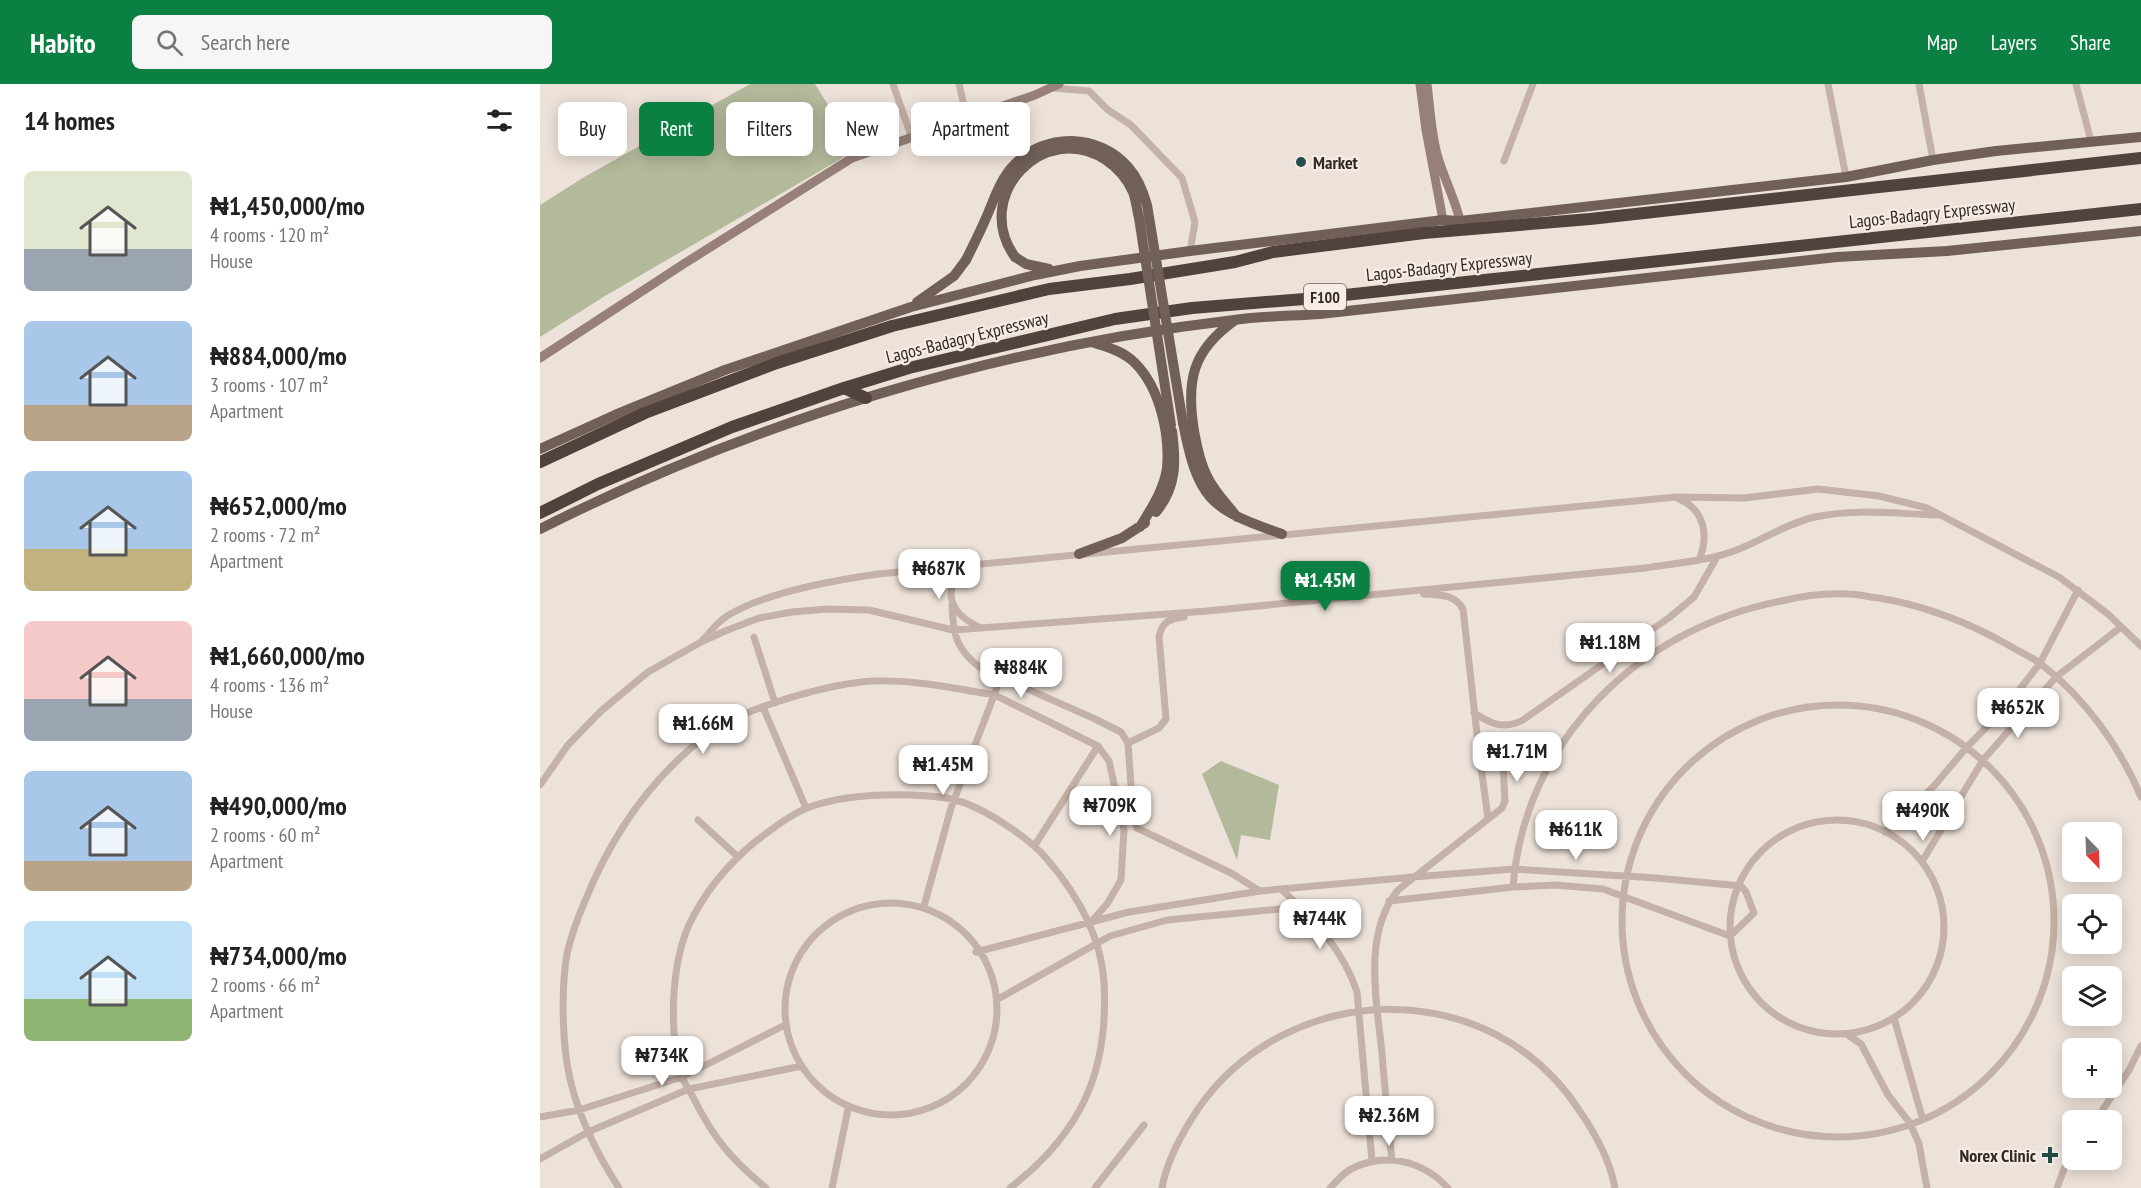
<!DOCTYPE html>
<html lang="en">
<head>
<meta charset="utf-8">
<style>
  body { margin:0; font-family:"PT Sans Narrow",sans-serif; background:#f6f6f6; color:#222; height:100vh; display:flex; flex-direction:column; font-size:22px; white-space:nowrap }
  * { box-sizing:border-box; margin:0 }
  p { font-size:20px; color:#767676 }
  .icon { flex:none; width:33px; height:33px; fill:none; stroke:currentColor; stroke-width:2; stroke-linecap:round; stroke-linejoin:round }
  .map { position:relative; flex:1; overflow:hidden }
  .panel { display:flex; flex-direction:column; background:#fff; width:540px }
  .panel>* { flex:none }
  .top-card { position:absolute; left:18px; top:18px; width:570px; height:54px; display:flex; gap:12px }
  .needle { width:39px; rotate:157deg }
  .fabs { position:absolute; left:1522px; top:738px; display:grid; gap:12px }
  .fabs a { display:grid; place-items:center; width:60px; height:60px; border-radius:9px; background:#fff; box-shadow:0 3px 15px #0003; font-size:30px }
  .price { position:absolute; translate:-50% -51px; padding:0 14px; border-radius:12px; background:#fff; color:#222; font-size:20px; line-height:39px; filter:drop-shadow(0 2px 3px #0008) }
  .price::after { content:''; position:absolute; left:50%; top:36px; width:18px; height:14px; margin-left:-9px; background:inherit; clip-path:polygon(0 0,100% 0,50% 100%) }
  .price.active { background:#0b8043; color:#fff }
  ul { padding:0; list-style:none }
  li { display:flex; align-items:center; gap:18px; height:150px; padding:0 24px }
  li span { display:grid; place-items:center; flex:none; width:168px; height:120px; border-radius:9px; color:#555 }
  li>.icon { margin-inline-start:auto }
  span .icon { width:72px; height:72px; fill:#fffc; stroke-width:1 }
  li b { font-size:26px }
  h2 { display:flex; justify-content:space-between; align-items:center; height:72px; padding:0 24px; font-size:26px }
  .pill { padding:0 21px; border-radius:9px; background:#fff; box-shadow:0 3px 15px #0003; font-size:21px; line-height:54px }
  .pill.active { background:#0b8043; color:#fff }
  header { display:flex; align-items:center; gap:36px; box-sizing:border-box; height:84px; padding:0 30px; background:#0b8043; color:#fff }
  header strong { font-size:28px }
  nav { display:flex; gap:33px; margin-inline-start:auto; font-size:21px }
  .search { width:420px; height:54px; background:#f6f6f6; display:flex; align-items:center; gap:15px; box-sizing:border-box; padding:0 21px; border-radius:9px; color:#767676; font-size:22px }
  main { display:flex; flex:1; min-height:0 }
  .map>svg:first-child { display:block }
  .green { fill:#b3ba9b }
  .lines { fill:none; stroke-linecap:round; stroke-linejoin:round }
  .minor { stroke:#c4b1a7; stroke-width:7 }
  .secondary { stroke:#978079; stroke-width:9 }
  .primary { stroke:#715f59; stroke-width:10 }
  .motorway { stroke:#51423e; stroke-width:12 }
  .primary-bridge { stroke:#715f59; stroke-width:10 }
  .poi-dot { fill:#214d4b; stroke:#f6ece5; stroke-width:2 }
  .labels { text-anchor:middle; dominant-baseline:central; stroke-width:4.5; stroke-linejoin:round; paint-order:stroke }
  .shield { fill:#f6ece5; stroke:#6c645f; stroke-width:1.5 }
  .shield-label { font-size:16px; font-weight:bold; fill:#312926 }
  .poi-label { font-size:18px; font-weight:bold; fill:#312926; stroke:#f6ece5; text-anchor:start }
  .street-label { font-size:18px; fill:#312926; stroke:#f6ece5 }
</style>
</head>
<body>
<header>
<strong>Habito</strong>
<div class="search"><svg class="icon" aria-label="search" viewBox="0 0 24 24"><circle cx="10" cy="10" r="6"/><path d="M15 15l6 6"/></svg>Search here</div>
<nav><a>Map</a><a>Layers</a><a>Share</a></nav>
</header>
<main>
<section class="panel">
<h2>14 homes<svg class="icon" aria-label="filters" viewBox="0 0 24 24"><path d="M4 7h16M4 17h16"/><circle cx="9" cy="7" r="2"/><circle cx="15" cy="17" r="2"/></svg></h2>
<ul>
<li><span style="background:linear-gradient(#dfe7d0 65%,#9aa5b1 0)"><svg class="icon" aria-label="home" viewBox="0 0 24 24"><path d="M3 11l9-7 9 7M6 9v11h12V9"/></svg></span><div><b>₦1,450,000/mo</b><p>4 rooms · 120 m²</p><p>House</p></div></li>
<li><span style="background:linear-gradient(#a9c7e8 70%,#b9a48a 0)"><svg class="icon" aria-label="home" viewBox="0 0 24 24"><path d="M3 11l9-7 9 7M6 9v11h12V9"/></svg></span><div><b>₦884,000/mo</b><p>3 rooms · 107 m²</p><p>Apartment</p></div></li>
<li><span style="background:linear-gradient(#a9c7e8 65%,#c2b280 0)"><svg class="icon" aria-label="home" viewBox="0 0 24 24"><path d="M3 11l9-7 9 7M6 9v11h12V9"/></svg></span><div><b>₦652,000/mo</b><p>2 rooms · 72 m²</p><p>Apartment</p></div></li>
<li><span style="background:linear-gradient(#f6c9c9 65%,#9aa5b1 0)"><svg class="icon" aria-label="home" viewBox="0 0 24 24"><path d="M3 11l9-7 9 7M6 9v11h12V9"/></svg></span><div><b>₦1,660,000/mo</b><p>4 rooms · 136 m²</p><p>House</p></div></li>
<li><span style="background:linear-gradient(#a9c7e8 75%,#b9a48a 0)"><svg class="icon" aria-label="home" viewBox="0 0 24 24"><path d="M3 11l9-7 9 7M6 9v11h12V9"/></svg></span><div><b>₦490,000/mo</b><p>2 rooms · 60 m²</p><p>Apartment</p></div></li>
<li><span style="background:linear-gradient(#bfe0f5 65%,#8fb573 0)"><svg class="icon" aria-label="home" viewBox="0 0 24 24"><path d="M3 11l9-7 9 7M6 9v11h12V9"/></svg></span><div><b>₦734,000/mo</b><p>2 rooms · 66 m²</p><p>Apartment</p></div></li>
</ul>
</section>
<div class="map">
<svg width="1601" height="1104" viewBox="0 0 1601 1104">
  <rect width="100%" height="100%" fill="#ede2d9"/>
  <!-- green -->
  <path class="green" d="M210,0H275L316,66L65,212L0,253V121L46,92Z
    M681,677L739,701L730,756L701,751L697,776L662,690Z"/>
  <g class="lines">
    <!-- minor -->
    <path class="minor" d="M353,0L371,52
      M419,0L427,34
      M1288,0L1306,93
      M1379,0L1393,76
      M1536,0L1551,57
      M513,4L549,7L568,26L591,41L642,94L655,138L650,167
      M964,77L993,0
      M1139,415C1165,426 1169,452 1159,476
      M430,482C399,503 409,529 439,543
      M884,510C899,511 915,510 923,525L939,668L948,734
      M412,521C413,551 416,566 442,585L553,634L581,648L588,659L593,729L597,744L691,789L720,807
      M214,553L235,619
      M161,558C169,550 177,538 187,532C224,509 296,496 338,490L1136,413L1204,414L1278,405L1339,412L1387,424L1519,493L1568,530L1601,562
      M1082 837a216 216 0 1 1 432 0a216 216 0 1 1-432 0Z
      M223,623L266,724
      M934,629C951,640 964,646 983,636L1130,533L1154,513L1177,473
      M588,659L619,644L626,635L619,553C622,537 630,535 644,533
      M0,701L28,661L61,627L108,588L161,558L185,547L219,534L252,528L287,525L329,526L413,546L667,527L1105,484C1136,479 1170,477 1199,465C1224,455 1248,439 1275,433C1315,424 1357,430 1398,431
      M1190 843a107 107 0 1 1 214 0a107 107 0 1 1-214 0Z
      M158,736L198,773
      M1345,748L1394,702L1426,664L1467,622L1500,579L1538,506
      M495,761L558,662
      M1383,776L1443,676L1516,593L1581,543
      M973,803C984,656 1100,544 1241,517C1262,512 1286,509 1308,510C1318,510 1329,513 1339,514C1387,522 1428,538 1470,562C1480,568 1492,573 1501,580C1545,614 1580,663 1601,713
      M742,806C773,834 804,867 817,908L832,1077
      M245 925a106 106 0 1 1 212 0a106 106 0 1 1-212 0Z
      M384,822L411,724L461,593
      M436,868L589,828L720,807L873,793L974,785L1116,794L1201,802L1206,808L1214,829L1190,852L1063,805L1015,801L973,803L849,817
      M458,915L570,852L627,836L761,823
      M1354,934L1382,1033
      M1308,951L1321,960L1348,1011L1370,1039L1379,1060L1387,1104
      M0,1033L39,1026L142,993L245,941
      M1556,1036L1589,986L1601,962
      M0,1075L48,1048L149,1005L262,982
      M852,1076C848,1040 845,1005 842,970C837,917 822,851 858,806L962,724L965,717L962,658L957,657L939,668
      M79,1104C57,1070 39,1034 30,995C22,961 21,904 27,870C31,852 38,833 45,817C72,750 113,691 171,648C206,623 291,599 334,597C365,596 396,601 426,606C435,608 445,609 454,611C464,615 474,621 483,625C508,637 533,650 558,662L569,677L584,746L581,796L567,820L551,838
      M226,1104C192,1076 174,1055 154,1015C150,1007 144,999 141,991C129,948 131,884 148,843C163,810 188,780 216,757C231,746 249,731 267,724C299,712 337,710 371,711C385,712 402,712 415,716C443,723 488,753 507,775C536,809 561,852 564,898C569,988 541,1049 470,1104
      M292,1104L308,1025
      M555,1104L604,1041
      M622,1104C627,1075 643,1047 660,1022C752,894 951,891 1039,1026C1055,1049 1070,1076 1075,1104
      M790,1104C796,1098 803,1089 811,1085C845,1068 882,1076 908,1104
      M1517,1104L1524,1085L1533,1070"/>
    <!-- secondary -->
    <path class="secondary" d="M880,0L886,46L903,136
      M887,0C890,23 891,47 897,70C903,93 915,114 920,137
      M0,274L142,181L312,74L495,11L519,0"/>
    <!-- primary -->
    <path class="primary" d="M475,173L486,180L509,185
      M377,218L414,192L426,176
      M694,237C652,267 646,297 654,347C657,362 659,377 667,392C674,407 686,419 697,433
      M554,259C569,263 584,268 595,279C620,304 630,350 627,384C624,406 611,425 600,443
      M643,339C658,415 669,425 742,450
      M0,365L75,331L185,286L371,223L495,191L540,182L650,167L903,136L920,137L1306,93L1393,76L1456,67L1601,53
      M616,428C637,403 636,377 632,347
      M0,445C217,336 453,264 694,236C723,232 752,232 780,230L1297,173L1407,167L1601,147
      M539,470L582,454L605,439"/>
    <!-- motorway -->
    <path class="motorway" d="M304,304L326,314
      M0,378L105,329L237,279L352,242L509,205L590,195L695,178L733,168L884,149L1050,135L1601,74
      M0,429L58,400L192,343L304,304L369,284L575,235L652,224L777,214L1601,125"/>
    <!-- primary-bridge -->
    <path class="primary-bridge" d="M475,173C431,112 504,35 566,76C578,84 587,94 593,108C596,116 597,126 599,134L631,341
      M426,176C433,162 440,148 446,134C454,116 460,95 474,81C505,48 559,49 589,84C598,94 603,107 607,121L643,339"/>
  </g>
  <!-- markers -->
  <g class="poi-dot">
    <circle cx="761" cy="78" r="6"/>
    <path d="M1507 1062h6v6h6v6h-6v6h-6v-6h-6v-6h6z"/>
  </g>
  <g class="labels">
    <!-- shield labels -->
    <rect class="shield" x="764" y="200" width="42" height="26" rx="4.5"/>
    <g class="shield-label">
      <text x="785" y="213">F100</text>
    </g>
    <!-- poi labels -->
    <g class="poi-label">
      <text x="773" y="78">Market</text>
      <text x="1496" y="1071" text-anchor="end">Norex Clinic</text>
    </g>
    <!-- street labels -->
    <g class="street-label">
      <text transform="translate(1392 129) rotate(-6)">Lagos-Badagry Expressway</text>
      <text transform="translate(909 182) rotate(-6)">Lagos-Badagry Expressway</text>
      <text transform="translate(427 253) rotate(-14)">Lagos-Badagry Expressway</text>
    </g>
  </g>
</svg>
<div class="fabs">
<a><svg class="needle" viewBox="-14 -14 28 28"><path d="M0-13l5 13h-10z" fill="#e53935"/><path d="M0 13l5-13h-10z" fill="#767676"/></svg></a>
<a><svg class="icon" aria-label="locate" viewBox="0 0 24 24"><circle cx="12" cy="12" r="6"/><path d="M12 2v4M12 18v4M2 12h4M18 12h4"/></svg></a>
<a><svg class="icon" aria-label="layers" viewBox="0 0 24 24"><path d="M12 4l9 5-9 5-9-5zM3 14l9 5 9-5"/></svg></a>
<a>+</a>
<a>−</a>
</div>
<b class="price" style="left:399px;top:516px">₦687K</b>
<b class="price active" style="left:785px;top:528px">₦1.45M</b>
<b class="price" style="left:1070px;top:590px">₦1.18M</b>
<b class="price" style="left:481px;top:615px">₦884K</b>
<b class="price" style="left:1478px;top:655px">₦652K</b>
<b class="price" style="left:163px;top:671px">₦1.66M</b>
<b class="price" style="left:977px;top:699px">₦1.71M</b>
<b class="price" style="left:403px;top:712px">₦1.45M</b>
<b class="price" style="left:570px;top:753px">₦709K</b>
<b class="price" style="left:1383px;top:758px">₦490K</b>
<b class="price" style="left:1036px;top:777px">₦611K</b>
<b class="price" style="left:780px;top:866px">₦744K</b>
<b class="price" style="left:122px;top:1003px">₦734K</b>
<b class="price" style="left:849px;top:1063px">₦2.36M</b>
<div class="top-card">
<a class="pill">Buy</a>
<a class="pill active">Rent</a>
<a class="pill">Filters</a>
<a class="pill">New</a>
<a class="pill">Apartment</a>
</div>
</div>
</main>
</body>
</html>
